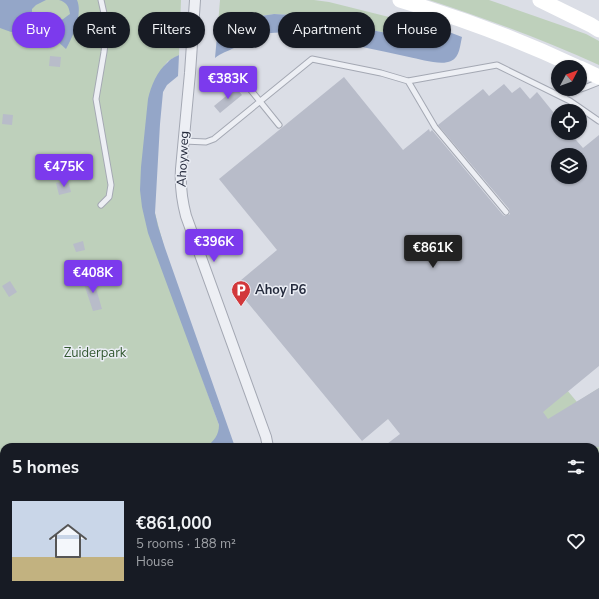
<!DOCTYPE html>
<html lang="en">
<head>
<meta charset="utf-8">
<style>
  body { margin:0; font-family:"Nunito Sans",sans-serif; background:#20242c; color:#f1f3f6; height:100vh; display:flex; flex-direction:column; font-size:15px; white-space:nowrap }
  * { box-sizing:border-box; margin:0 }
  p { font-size:13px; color:#9ea1a6 }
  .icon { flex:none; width:22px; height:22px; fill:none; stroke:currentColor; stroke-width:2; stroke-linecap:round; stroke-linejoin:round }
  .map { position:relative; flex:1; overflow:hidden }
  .sheet { position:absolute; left:0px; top:443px; width:599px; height:156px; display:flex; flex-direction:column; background:#171b24; border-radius:12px 12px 0 0; box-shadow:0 1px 3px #0004 }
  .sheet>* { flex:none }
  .banner { position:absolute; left:12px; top:12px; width:575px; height:36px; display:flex; gap:8px }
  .needle { width:26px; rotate:49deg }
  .buttons { position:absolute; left:551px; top:60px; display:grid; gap:8px }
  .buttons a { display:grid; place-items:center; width:36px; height:36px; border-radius:50%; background:#171b24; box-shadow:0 1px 3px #0004; font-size:20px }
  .price { position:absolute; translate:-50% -34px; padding:0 9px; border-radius:4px; background:#7c3aed; color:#fff; font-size:13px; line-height:26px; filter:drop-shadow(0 1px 2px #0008) }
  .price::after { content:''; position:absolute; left:50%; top:24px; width:12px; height:9px; margin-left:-6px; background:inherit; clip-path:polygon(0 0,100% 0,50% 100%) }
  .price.on { background:#222; color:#fff }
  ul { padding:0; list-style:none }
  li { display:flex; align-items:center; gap:12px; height:100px; padding:0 12px }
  li span { display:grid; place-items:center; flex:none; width:112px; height:80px; border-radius:0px; color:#555 }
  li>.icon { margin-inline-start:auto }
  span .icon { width:48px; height:48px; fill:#fffc; stroke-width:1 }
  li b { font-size:17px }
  h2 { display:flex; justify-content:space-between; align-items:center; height:48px; padding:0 12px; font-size:17px }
  .tag { padding:0 14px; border-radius:18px; background:#171b24; box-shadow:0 1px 3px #0004; font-size:14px; line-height:36px }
  .tag.on { background:#7c3aed; color:#fff }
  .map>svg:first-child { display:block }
  .green { fill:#bed0bb }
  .water { fill:#94a6c8 }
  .building { fill:#b8bcc9; fill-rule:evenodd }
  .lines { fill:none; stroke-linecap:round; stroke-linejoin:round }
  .lane-casing { stroke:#a4a8b3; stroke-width:7 }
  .street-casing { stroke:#a4a8b3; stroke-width:12 }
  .lane { stroke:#edeff4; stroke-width:5 }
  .street { stroke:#edeff4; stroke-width:10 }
  .secondary { stroke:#fff; stroke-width:15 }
  .labels { text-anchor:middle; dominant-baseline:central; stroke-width:3; stroke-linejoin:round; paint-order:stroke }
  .street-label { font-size:13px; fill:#242a3c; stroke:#eaedf4 }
  .poi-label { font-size:13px; font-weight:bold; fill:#242a3c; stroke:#eaedf4; text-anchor:start }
  .park-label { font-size:13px; fill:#335831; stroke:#eaedf4 }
</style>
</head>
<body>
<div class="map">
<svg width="599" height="599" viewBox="0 0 599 599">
  <rect width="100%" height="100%" fill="#dbdee6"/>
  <!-- green -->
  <path class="green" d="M0,0H181L179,55L168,61L164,66L152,202L190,344L219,425V428L225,447H4V595H239L242,599H0Z
    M220,0H314L329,2L449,32C444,40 438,40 429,41L292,15L274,14L261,16L217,36Z
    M429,0H489L586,34L599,41V65C544,40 487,19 429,0Z
    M562,384L577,402L599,388V599H553L548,595H595V447H485Z"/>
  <!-- water -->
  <path class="water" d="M0,0H46L36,5L32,9V15L40,24C53,27 59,22 70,14C69,6 66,2 59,0H77C83,14 73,36 66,49L56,40L44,33L11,32L0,28Z
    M274,14L292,15L429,41C438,40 444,40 449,32L462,37C460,45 460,57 451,61C441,66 420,59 409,57C377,50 345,43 313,38C300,35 285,31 271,33C258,35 246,42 234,48C228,51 221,53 215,58L217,36L261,16Z
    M179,55L178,76L167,85L163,92L160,124L155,213L158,226L165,248L235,447H206C214,441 219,435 219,425L148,233L142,207L140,190L141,167L148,99C151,86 157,71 168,62C170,59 175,57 179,55Z
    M24,595H69L66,599H22Z"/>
  <!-- building -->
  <path class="building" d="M50,56L61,57L60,67L49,66Z
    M344,77L403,150L429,129L430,132L432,130L503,215L505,216L508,215L510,214L509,209L438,125L483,89L489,96L504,84L512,93L520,87L530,99L537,92L558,118V133H570L583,148L599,135V366L543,412L548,419L599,388V447H383L400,434L388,419L362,441L234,286L277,250L219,179ZM558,155H580V177H558Z
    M236,88L242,95L220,113L214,106Z
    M3,114L13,115L12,125L2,124Z
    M68,180L71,192L59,195L56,183Z
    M83,241L85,250L76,252L73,244Z
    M93,278L102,309L93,311L83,281Z
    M10,281L17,292L9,297L2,286Z"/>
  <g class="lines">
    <defs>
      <path id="lane" d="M101,0L107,27L104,52L96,99L111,185L109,197L101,205
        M241,78L279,125
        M408,81L435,127L506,212
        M560,96L584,88L599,82
        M184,141L206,142L214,139L312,59L381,73L408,81L497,65L570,101L599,121
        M527,595L530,599"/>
      <path id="street" d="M195,0L190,73L181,169C180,185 182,201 186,216L266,437L268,447
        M277,595L279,599"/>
    </defs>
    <!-- lane casing -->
    <use href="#lane" class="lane-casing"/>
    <!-- street casing -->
    <use href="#street" class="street-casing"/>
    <!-- lane -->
    <use href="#lane" class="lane"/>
    <!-- street -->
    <use href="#street" class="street"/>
    <!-- secondary -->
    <path class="secondary" d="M400,0C461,18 520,40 577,67
      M540,0L591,25L599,30
      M580,68L599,77"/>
  </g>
  <!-- icons -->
  <defs>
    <symbol id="parking-pin" viewBox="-11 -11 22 30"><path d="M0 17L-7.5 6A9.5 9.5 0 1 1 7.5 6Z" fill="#d2383b" stroke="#eaedf4"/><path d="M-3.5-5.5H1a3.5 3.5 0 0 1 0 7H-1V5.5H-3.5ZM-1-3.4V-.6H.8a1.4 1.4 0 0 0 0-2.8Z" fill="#fff"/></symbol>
  </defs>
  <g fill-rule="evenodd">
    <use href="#parking-pin" x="230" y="279" width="22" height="30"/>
  </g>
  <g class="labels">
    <!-- street labels -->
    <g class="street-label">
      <text transform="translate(183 159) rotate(-87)">Ahoyweg</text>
    </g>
    <!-- poi labels -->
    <g class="poi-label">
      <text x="255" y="290">Ahoy P6</text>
    </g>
    <!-- park labels -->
    <g class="park-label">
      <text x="95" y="353">Zuiderpark</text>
    </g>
  </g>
</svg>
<div class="buttons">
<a><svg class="needle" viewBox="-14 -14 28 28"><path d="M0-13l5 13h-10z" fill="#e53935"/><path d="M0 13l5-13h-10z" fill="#9ea1a6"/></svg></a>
<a><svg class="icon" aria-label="locate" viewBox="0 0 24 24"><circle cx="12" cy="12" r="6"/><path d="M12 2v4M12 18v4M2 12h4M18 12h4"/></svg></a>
<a><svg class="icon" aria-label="layers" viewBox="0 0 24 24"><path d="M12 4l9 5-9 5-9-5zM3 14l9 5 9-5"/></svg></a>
</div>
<b class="price" style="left:228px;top:100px">€383K</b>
<b class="price" style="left:64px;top:188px">€475K</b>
<b class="price" style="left:214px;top:263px">€396K</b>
<b class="price on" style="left:433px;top:269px">€861K</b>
<b class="price" style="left:93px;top:294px">€408K</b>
<div class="banner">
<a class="tag on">Buy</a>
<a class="tag">Rent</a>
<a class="tag">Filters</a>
<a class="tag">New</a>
<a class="tag">Apartment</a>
<a class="tag">House</a>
</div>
<section class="sheet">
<h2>5 homes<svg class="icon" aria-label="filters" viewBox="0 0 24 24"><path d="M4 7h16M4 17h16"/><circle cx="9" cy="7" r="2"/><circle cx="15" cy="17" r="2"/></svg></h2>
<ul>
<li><span style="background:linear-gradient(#c9d6e8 70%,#c2b280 0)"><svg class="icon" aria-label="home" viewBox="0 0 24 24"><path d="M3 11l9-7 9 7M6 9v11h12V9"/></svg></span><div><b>€861,000</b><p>5 rooms · 188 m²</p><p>House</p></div><svg class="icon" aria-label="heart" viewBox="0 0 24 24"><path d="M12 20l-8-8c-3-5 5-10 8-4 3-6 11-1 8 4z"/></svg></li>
</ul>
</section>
</div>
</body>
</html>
